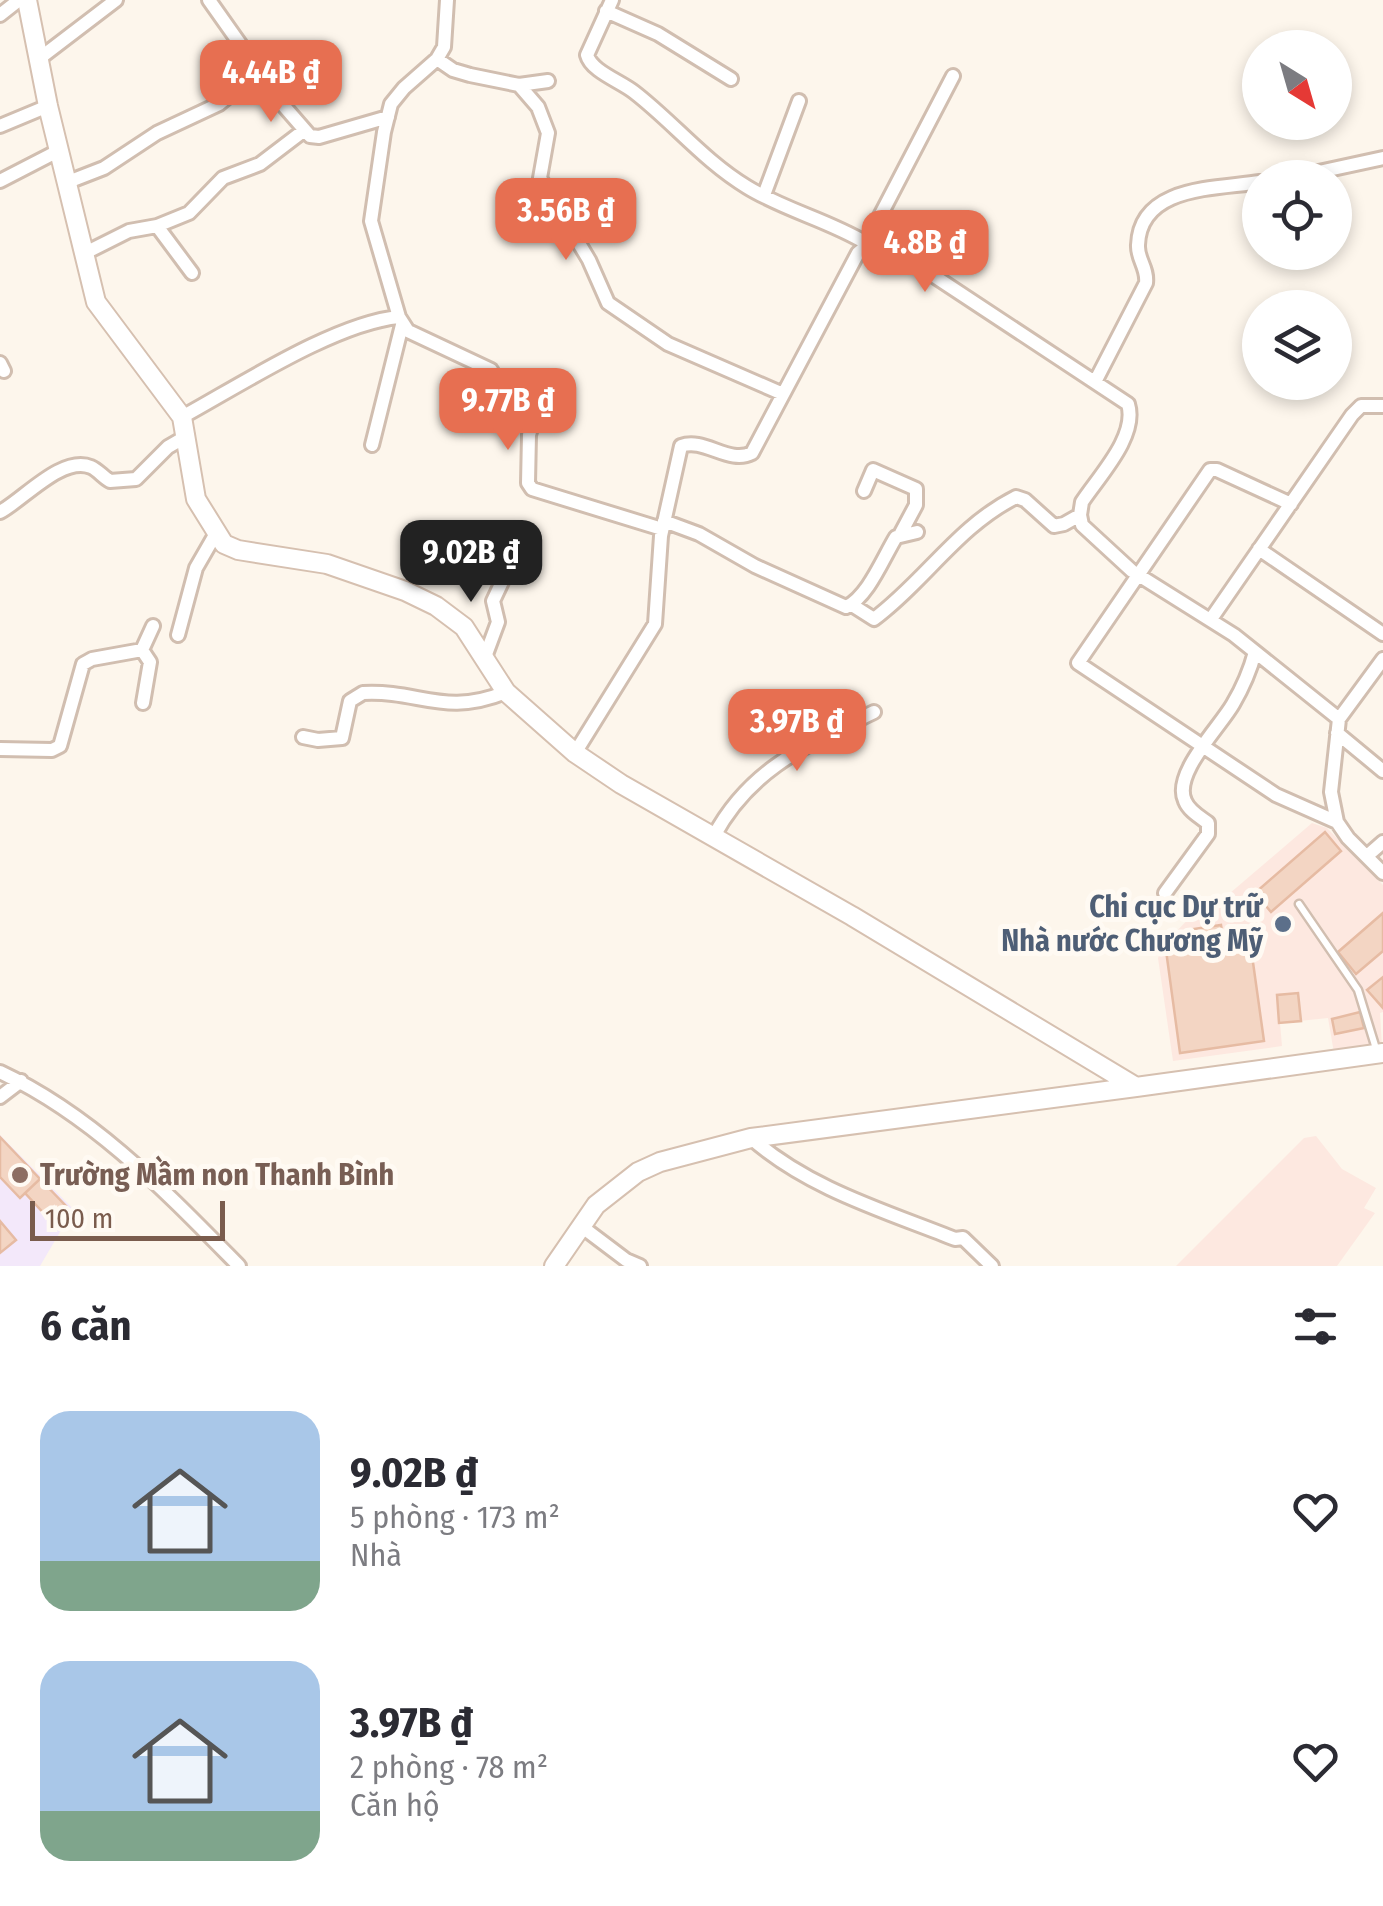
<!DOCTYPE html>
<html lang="vi">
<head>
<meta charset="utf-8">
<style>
  body { margin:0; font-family:"Fira Sans Condensed",sans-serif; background:#f2f2f3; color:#2b2b33; height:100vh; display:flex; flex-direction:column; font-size:38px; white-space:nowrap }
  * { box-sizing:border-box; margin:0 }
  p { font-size:32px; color:#7c7c81 }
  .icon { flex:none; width:55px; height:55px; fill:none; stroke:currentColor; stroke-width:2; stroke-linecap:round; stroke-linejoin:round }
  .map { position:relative; height:1266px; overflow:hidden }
  .drawer { display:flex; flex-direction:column; background:#fff; flex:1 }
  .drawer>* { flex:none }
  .needle { width:65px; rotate:143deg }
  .controls { position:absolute; left:1242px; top:30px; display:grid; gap:20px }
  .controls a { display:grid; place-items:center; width:110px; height:110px; border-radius:50%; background:#fff; box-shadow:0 5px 15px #0003; font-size:50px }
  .scale { position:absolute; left:30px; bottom:25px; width:195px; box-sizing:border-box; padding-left:10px; border:5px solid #7a5c4d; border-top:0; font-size:28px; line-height:35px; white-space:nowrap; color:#7a5c4d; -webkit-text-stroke:8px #fffaf3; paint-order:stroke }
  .price { position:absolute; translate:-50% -85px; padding:0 22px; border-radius:20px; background:#e76f51; color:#fff; font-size:32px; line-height:65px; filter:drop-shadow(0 2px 5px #0008) }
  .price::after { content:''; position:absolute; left:50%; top:60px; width:30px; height:22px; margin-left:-15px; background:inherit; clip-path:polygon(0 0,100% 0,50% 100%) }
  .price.on { background:#222; color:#fff }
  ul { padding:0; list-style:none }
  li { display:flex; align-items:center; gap:30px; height:250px; padding:0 40px }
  li span { display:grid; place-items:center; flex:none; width:280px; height:200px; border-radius:30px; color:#555 }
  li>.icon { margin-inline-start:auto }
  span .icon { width:120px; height:120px; fill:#fffc; stroke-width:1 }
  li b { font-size:42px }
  h2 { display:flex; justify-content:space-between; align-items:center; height:120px; padding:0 40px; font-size:42px }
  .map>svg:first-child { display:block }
  .commercial { fill:#fde8e0 }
  .education { fill:#f3e8fa }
  .building { fill:#f3d5c3; stroke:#e6bba3; stroke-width:2.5 }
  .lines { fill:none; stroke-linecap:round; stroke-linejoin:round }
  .lane-casing { stroke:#d1beb0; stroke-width:11 }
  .street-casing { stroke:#d1beb0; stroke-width:18 }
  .secondary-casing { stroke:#d6c0b0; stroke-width:22 }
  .lane { stroke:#fff; stroke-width:6 }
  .street { stroke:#fff; stroke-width:12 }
  .secondary { stroke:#fff; stroke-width:18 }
  .service-dot { fill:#5c6f8a; stroke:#fffaf3; stroke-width:4 }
  .education-dot { fill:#8d6e63; stroke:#fffaf3; stroke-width:4 }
  .labels { text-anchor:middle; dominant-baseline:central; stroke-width:10; stroke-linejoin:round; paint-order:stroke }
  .service-label { font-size:30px; font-weight:bold; fill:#4e5e75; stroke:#fffaf3; text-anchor:end }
  .education-label { font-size:30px; font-weight:bold; fill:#785e54; stroke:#fffaf3; text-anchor:start }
</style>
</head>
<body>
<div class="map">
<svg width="1383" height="1266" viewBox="0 0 1383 1266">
  <rect width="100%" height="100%" fill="#fdf6ec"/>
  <!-- commercial -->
  <path class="commercial" d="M1312,823L1327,828L1383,885V1012L1380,1013L1382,1046L1334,1053L1328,1018L1280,1023L1282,1046L1173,1061L1158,958L1165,943L1207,900L1216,905Z
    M1316,1136L1342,1169L1376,1188L1364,1208L1375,1213L1337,1266H1176L1304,1138Z"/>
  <!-- education -->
  <path class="education" d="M0,1135L79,1215L60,1232L40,1266H0Z"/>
  <!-- building -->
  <path class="building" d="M1325,832L1341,851L1271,912L1255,893Z
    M1383,913V951L1356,974L1338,952Z
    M1221,925L1224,944L1250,941L1264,1041L1180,1053L1165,943L1188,940L1187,930Z
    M1383,977V1008L1367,990Z
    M1298,993L1301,1021L1279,1023L1277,995Z
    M1360,1012L1364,1028L1335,1034L1332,1019Z
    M0,1137L40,1179L20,1198L0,1177Z
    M40,1179L66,1206L50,1220L25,1193Z
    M0,1221L16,1240L0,1253Z"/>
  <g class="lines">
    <defs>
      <path id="lane" d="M1299,904L1358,990L1377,1052"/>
      <path id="street" d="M209,0L283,105L310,136L319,137L388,117
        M612,0L587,55C591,71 620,81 634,92C673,122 704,161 747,187C784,210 828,220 866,243L953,76
        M606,11L658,34L731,79
        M0,15L19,0
        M40,58L116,0
        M437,59L453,70L470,75L519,85L538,107L548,133L540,178L589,260L608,303L668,344L783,394
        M519,85L548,81
        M0,126L48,106
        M1291,178L1383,158
        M0,181L60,150
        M68,182L104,168L157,133L219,104L259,71
        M764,195L799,101
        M83,254L129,231L157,226
        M192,273L157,226L189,213L223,178L260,164L302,132
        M399,317L408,331L491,370L501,388L536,411L529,435L528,483L532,489L662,529
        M0,363L4,371
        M1096,380L1146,283C1148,268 1137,259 1138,245C1140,185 1217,189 1260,182
        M182,417C239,386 335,323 399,317L371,221L384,132L391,104L404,88L437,59L444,47L447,0
        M372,445L402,325
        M864,491L873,470L916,489V505L901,533
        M1291,504L1217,470H1210L1078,663L1276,795L1337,822
        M0,512C23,500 62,455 91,467C98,470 103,477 110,481L136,479L168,447L187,436
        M664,521L699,534L755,566L846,607C868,597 883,558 896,537L917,532
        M1259,549L1383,634
        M852,605L874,619C925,581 958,526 1016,497L1025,500L1054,526L1064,524L1080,515
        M1211,619L1352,415L1361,406H1383
        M178,635L196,568L215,535
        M142,650L150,662L143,703
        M485,657L498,622L493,601L508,569
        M1383,659L1339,719L1331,792L1337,822L1348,838L1383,873
        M1337,733L1383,771
        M303,737L318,740L342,738L350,701L363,693C420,690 444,717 506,692
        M0,749L52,750L60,746L83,664L92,659L142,650L153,626
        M575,753L655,624L661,536L681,446C704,437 729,465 752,453L858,253L872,241L931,274L1128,404C1138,436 1099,476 1082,502L1080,515L1082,525L1132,571L1234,635L1339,719
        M714,836C750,768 809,744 874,712
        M1367,856L1383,842
        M1165,893L1208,834V823C1200,817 1189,811 1185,801C1172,774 1220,727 1233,704C1243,687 1250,671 1255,652
        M0,1072C94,1116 167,1193 239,1266
        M0,1097L21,1081
        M751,1138C809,1189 885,1211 955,1239L963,1238L992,1266
        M581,1226L626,1260L640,1266"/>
      <path id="secondary" d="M27,0L48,106L96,302L182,417L196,499L224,544L238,550L327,564L405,591L436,606L464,627L506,692L575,753L621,784L852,916L1136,1087L1383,1053
        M554,1266L596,1205L638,1172L660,1162L751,1138L1136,1087"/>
    </defs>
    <!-- lane casing -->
    <use href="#lane" class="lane-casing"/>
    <!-- street casing -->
    <use href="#street" class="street-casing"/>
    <!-- secondary casing -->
    <use href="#secondary" class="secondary-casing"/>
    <!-- lane -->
    <use href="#lane" class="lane"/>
    <!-- street -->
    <use href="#street" class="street"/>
    <!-- secondary -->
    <use href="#secondary" class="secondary"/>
  </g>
  <!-- markers -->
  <circle class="service-dot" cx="1283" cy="924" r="10"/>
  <circle class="education-dot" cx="20" cy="1175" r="10"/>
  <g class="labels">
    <!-- service labels -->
    <g class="service-label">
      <text x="1263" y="907">Chi cục Dự trữ<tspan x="1263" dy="34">Nhà nước Chương Mỹ</tspan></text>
    </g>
    <!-- education labels -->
    <g class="education-label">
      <text x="40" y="1175">Trường Mầm non Thanh Bình</text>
    </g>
  </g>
</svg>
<div class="controls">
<a><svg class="needle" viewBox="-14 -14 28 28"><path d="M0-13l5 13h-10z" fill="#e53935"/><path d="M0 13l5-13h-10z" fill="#7c7c81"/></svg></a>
<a><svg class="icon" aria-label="locate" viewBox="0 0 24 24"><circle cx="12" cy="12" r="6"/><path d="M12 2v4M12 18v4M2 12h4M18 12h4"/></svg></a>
<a><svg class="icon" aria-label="layers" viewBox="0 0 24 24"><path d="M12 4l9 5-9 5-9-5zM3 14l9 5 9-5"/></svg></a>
</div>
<div class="scale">100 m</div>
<b class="price" style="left:271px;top:125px">4.44B ₫</b>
<b class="price" style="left:566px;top:263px">3.56B ₫</b>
<b class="price" style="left:925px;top:295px">4.8B ₫</b>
<b class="price" style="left:508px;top:453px">9.77B ₫</b>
<b class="price on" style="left:471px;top:605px">9.02B ₫</b>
<b class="price" style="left:797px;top:774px">3.97B ₫</b>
</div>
<section class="drawer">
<h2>6 căn<svg class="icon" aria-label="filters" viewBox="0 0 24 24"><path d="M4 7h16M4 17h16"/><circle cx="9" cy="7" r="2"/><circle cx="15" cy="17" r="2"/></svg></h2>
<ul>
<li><span style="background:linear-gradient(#a9c7e8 75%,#7fa58c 0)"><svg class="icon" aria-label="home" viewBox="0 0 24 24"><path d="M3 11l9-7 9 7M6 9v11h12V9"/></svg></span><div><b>9.02B ₫</b><p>5 phòng · 173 m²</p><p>Nhà</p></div><svg class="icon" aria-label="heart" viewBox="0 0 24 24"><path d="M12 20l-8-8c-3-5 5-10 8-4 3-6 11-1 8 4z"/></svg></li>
<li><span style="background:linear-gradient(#a9c7e8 75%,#7fa58c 0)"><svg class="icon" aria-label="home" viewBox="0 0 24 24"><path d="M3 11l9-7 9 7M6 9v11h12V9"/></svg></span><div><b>3.97B ₫</b><p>2 phòng · 78 m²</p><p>Căn hộ</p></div><svg class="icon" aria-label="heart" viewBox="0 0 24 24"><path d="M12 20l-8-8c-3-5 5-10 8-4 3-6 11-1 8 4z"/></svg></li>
</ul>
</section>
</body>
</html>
